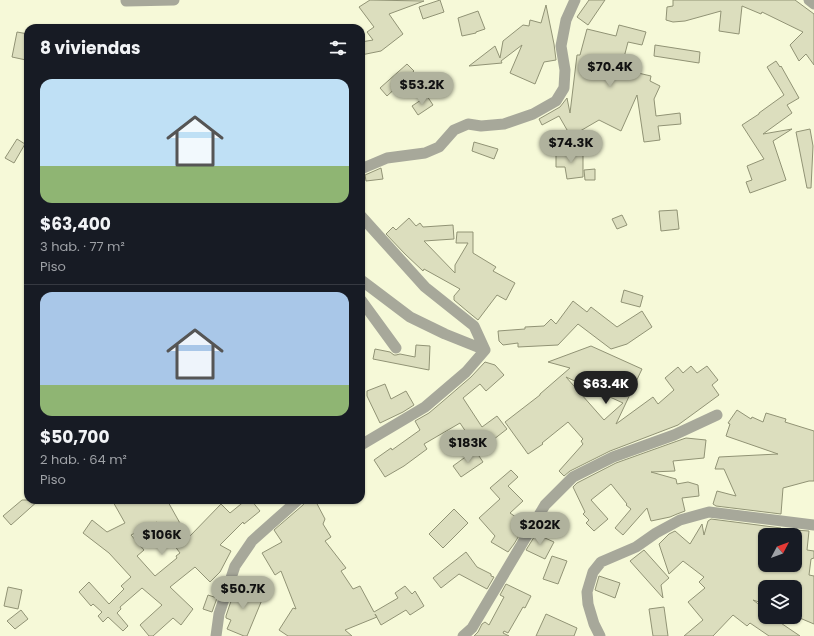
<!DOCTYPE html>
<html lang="es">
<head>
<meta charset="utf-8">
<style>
  body { margin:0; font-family:Poppins,sans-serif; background:#20242c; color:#f1f3f6; height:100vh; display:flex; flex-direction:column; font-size:15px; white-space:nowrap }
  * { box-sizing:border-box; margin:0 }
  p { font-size:13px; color:#9ea1a6 }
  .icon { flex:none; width:22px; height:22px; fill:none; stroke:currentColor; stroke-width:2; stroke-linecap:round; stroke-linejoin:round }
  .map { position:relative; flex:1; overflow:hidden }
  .sheet { position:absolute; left:24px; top:24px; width:341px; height:480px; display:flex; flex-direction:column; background:#171b24; border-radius:12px; box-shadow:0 1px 3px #0004 }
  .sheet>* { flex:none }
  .needle { width:26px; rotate:49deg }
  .buttons { position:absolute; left:758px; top:528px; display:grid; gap:8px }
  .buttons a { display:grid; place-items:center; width:44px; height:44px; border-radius:8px; background:#171b24; box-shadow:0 1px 3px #0004; font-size:20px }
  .price { position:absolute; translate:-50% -34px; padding:0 9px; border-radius:14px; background:#b0b29d; color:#111; font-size:13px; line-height:26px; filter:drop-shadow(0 1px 2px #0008) }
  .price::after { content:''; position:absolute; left:50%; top:24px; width:12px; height:9px; margin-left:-6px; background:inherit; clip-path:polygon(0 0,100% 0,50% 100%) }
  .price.selected { background:#222; color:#fff }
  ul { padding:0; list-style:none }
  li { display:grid; align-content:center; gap:8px; height:212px; padding:0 16px }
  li+li { border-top:1px solid #363941 }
  li span { display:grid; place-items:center; height:124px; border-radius:12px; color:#555 }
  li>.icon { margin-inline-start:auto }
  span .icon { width:72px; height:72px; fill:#fffc; stroke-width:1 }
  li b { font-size:17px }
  h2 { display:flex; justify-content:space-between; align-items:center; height:48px; padding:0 16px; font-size:17px }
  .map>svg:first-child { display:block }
  .building { fill:#dcdebe; stroke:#919375; fill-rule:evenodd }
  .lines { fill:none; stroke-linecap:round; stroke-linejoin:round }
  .street { stroke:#a7a89a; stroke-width:11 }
</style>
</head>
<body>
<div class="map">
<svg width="814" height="636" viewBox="0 0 814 636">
  <rect width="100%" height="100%" fill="#f6f9d8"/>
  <!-- building -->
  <path class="building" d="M370,0L424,1L389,14L403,34L381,51L361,55V42L373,40L367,32L374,27L359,7Z
    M440,0L444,12L423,19L419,7Z
    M589,0H605L588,25L577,17Z
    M673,0H795L814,14V65L806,54L799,61L790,45L803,32L762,12L761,14L742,6L739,34L719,31L721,11L685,21L673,22L666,20L667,7L673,6Z
    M546,5L554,44L556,60L544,62L535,84L510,73L522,45L501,61L502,63L469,66L495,46L500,58L503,41L523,25L529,26L530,20L541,23Z
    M478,11L485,29L476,32V33L462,36L458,18Z
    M619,25L646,32L642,45L628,42L621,69L651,76L650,81L660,86L654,99L656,116L680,113L681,124L658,126L660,140L644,142L637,95L621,131L599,120L575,134L577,141L574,142L559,116L542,125L539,119L560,107L567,98L570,113L577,55H580L587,29L616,36Z
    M17,32L28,34V49L26,60L12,57Z
    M655,45L700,52L699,63L654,56Z
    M776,61L780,67L781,66L799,98L787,105L792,113L763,134L792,129L773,141L786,180L750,193L746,182L752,180L747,166L764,159L742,125L759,114V113L784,95L767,67Z
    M407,64L414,71L387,96L380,88Z
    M427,96L433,105L418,115L412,106Z
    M810,129L813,146L811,188H807L796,132Z
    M17,139L25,144L14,163L5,158Z
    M474,142L498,149L494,159L472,151Z
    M556,153H583V177L567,179L565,167H556Z
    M381,168L383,179L366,181L365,175Z
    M595,169V180H585L584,170Z
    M677,210L679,229L661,231L659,211Z
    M622,215L627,225L617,229L612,219Z
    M409,218L416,226L420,223L423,227L453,225L454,239L424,241L455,273V265L468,243H456L457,232H473V253L496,267L493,271L515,283L506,300L497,295L478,320L467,311L454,300V296L460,289L424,269L423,271L405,254L386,234L393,227L396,230Z
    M624,290L643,296L640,307L621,302Z
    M573,301L587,312L591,307L617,327L642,311L652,327L627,344L611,349L578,324L558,345L518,347V343L503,345L499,341L498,331L525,329V327L544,326L551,319L556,324Z
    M416,345L430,346L429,370L373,359L375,349L390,352L394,355H396L400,354L415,357Z
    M591,346L642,369L616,424L653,397L658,404L674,390L665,378L678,367L683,373L691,366L697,373L707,366L718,380L712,385L719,395L678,425L610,451L570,471L564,476L559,471L583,444L581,441L583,439L568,422L542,443L543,444L528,454L505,422L540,395V394L570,368L548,362ZM566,377L623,403L604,420Z
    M485,362L495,365L504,375L486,391L480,384L463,398L482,427L497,416L507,429L489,443L490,446L479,452L468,430L466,432L460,423L424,444L427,449L404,466L385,477L374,460L391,448L392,450L420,430L415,421L429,413L442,402L471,377Z
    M385,384L391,399L406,391L414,405L403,412L380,423L367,396V391Z
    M737,410L751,419L752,417L763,422L766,413L786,419L785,422L814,431V481H809L783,488L781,514L716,506L713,504L717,491L736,496L724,469H715L719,457L778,454L726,436L730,424L728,423Z
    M686,438L706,440L704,458L673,461L675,471L651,472L676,479L677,484L688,482L698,485L699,496L682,498L685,511L677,514L670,517L651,521L647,508L623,535L615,528L631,509L626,505L627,504L611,484L591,500L608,519L594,531L586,523L589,520L583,514L585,512L573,487L577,483L616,463L683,439Z
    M475,450L483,462L461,477L453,466Z
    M511,470L518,477L508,486L523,501L510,513L526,524L514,544L508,552L491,542L495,536L479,518L500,499L490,488Z
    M22,500H39L11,525L3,516Z
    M112,500H167L181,525L190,536L221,504L230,513L246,500H251L260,511L244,524L243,522L220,545L231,551L220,572L210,582L195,567L170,587L193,609L181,625L173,618L153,636H149L140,625L162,605L142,588L120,607L121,609L117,613L128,626L123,631L108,617L103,622L98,616L102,612L93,604L91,606L79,592L89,582L109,604L124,589L121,586L131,577L109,553L83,533L92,520L107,532L125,523ZM157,522L180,553L176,556L177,558L155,576L137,556L144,550L131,535Z
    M307,500H315L325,519L323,524L331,537L325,541L346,568L341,571L353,589L360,586L374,612L398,598L395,593L405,586L412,594L415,591L424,606L410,615L406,610L381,625L375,614L377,617L345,630L352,636H288L279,630L293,608L296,609L281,571L275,575L262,553L282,542L274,530L303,505Z
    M454,509L468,523L443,548L429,534Z
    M711,519L781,528V535H761V554L760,556L765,560V565H795V530L809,531L807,550L814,551V558L811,559L809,575L814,576V624L795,616V587H765V604L753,600L765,609V617H772L800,636H769L750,623L747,626L733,615L713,636H684L703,620L688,602L705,588L699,582L704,577L683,561L669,574L659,544L669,534L675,531L690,544L702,524L704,535L708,521Z
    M536,534L554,542L545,559L526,550Z
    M644,550L669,578L661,585L663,598L630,561Z
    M466,552L477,567L491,574V576L494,577L487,589L459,574L441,588L433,578Z
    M552,556L567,561L558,584L543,579Z
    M599,576L620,583L615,598L595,590Z
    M238,584L264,595L247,636H244L227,629L231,620L226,618V616L230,604Z
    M506,584L531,596L525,608L523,607L508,633L504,631L503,633L509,636H474L478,632L482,624L485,622L489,625L504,597L500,595Z
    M8,587L22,590L18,609L4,606Z
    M208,595L217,598L212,612L203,609Z
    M664,607L668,636H653L649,609Z
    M21,610L28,619L15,629L7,621Z
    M546,614L577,628L574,636H536Z"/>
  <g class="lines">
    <!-- street -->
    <path class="street" d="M809,0L814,4
      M126,1L174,0
      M361,169L387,158L425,153L439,147L454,130L468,124L481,126L504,124L533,114L556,101L564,88L565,70L561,46L566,20L575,0
      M361,216L425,287L474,326L485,350L466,372L425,407L361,445
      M361,280L410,317L445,334L485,350
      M361,300L396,348
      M216,636L219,614L235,566L252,541L298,500
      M463,636L472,628L545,505L573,477L613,457L674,435L717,415
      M600,636L594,624L588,604L587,592L593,572L601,562L636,547L656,533L680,520L709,512L814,525"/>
  </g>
</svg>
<div class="buttons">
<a><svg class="needle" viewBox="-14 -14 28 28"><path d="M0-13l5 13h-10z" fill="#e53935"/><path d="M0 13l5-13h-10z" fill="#9ea1a6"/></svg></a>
<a><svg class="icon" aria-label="layers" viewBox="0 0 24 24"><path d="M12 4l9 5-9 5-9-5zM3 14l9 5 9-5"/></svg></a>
</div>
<b class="price" style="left:610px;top:88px">$70.4K</b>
<b class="price" style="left:422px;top:106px">$53.2K</b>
<b class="price" style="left:571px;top:164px">$74.3K</b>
<b class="price selected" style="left:606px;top:405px">$63.4K</b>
<b class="price" style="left:468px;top:464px">$183K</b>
<b class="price" style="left:540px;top:546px">$202K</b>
<b class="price" style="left:162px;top:556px">$106K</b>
<b class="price" style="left:243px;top:610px">$50.7K</b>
<section class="sheet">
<h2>8 viviendas<svg class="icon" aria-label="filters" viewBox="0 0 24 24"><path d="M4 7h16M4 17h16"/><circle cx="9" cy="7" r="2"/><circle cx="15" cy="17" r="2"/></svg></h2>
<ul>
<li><span style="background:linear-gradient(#bfe0f5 70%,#8fb573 0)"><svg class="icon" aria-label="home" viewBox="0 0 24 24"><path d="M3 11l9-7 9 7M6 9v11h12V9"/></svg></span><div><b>$63,400</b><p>3 hab. · 77 m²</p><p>Piso</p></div></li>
<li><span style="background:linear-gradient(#a9c7e8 75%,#8fb573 0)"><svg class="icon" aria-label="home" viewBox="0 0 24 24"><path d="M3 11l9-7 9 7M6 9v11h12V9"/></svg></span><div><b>$50,700</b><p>2 hab. · 64 m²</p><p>Piso</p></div></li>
</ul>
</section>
</div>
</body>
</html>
